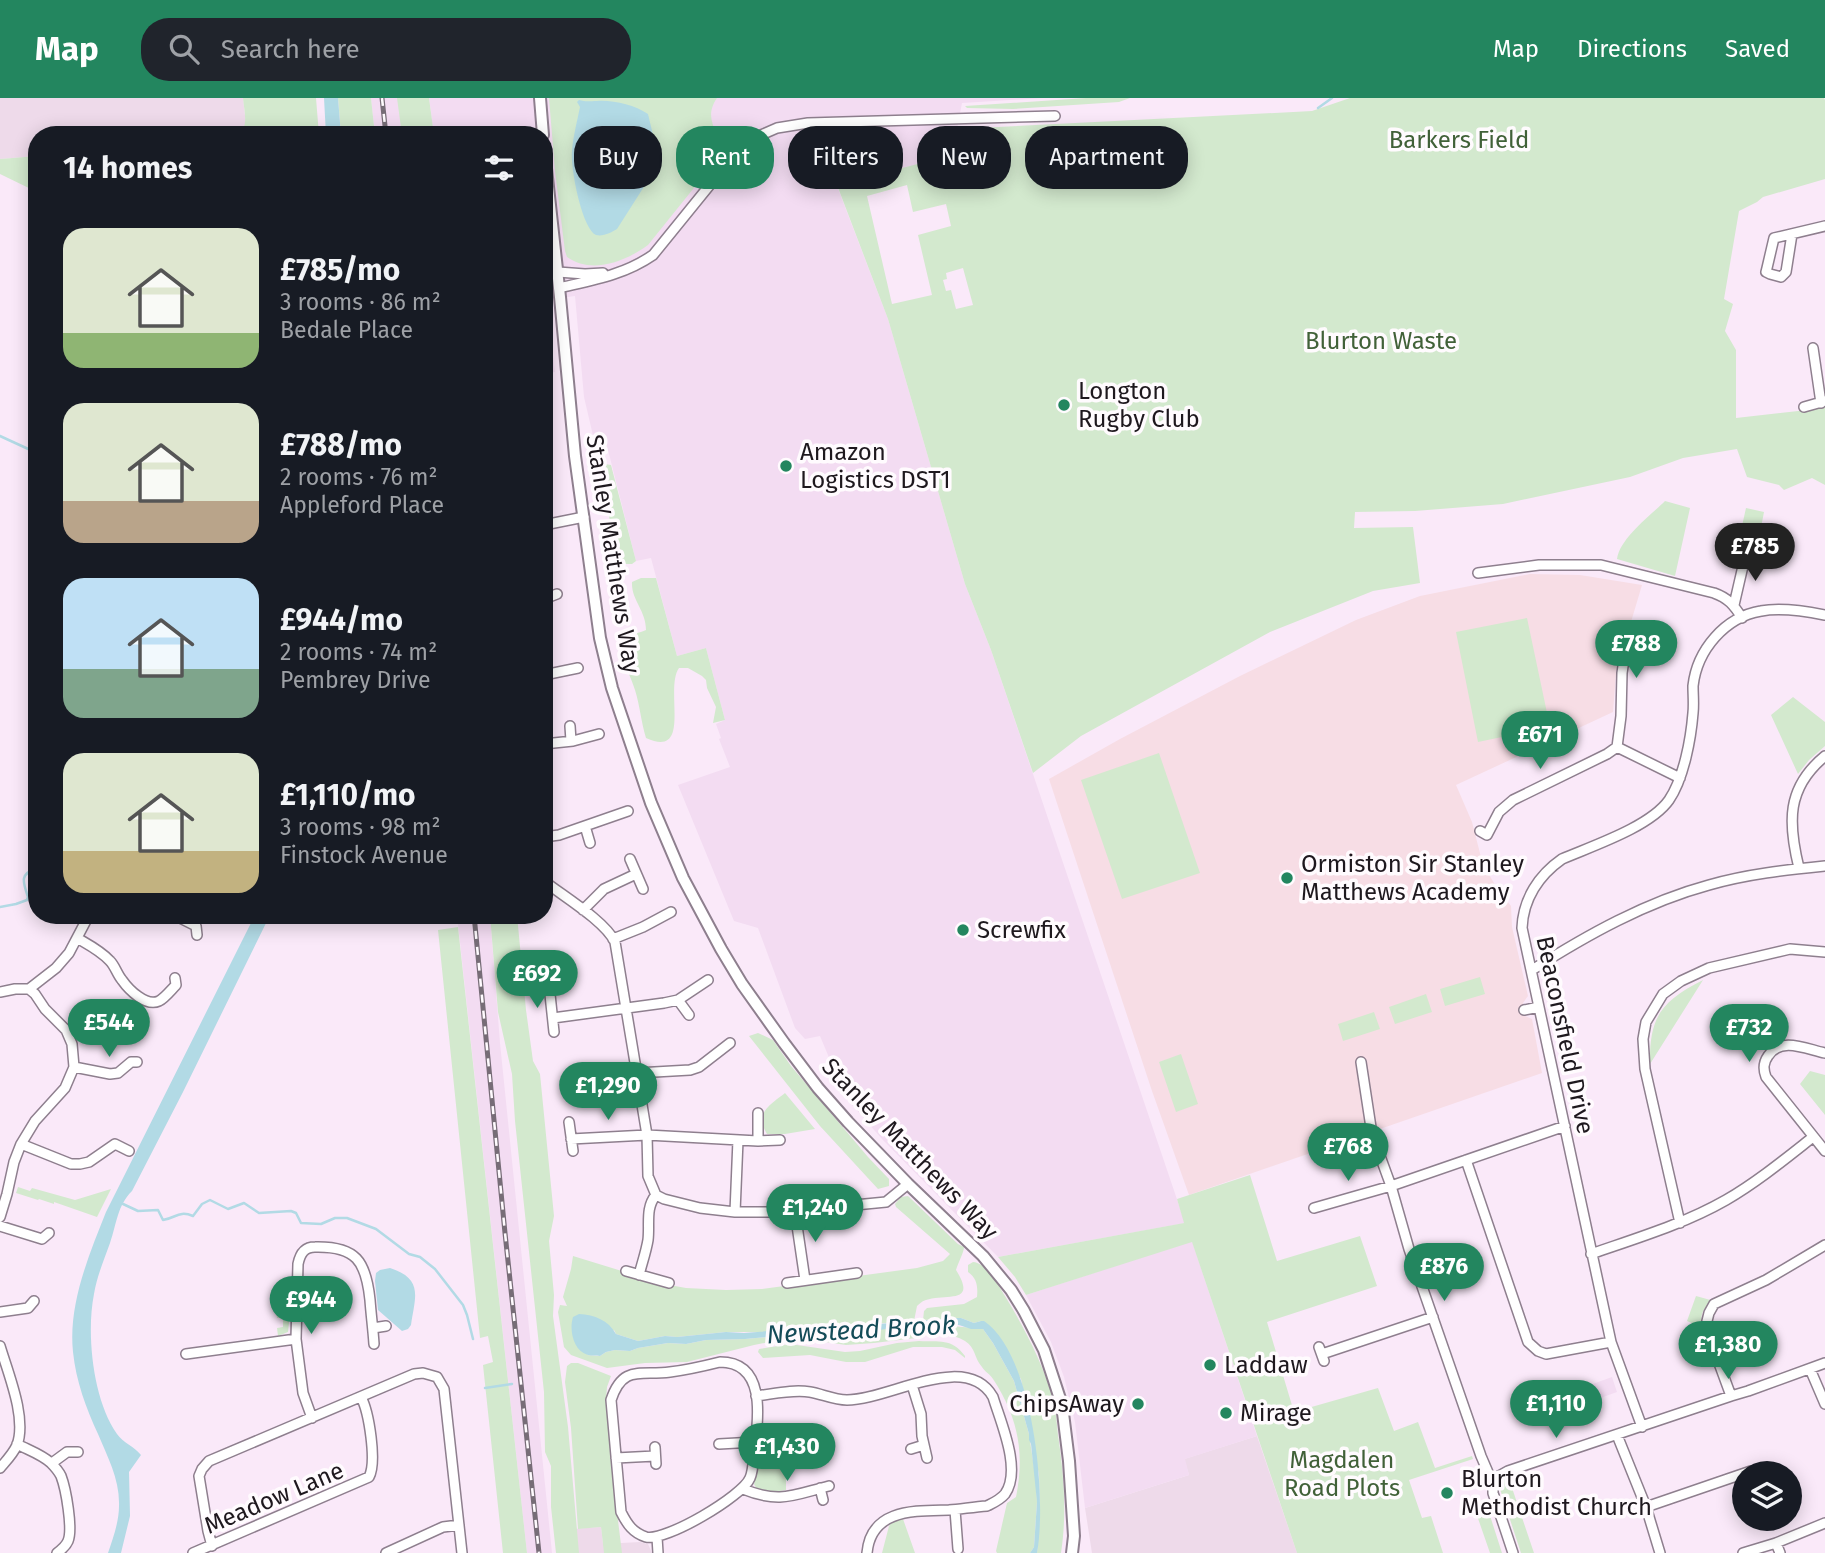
<!DOCTYPE html>
<html lang="en">
<head>
<meta charset="utf-8">
<style>
  body { margin:0; font-family:"Fira Sans",sans-serif; background:#20242c; color:#f1f3f6; height:100vh; display:flex; flex-direction:column; font-size:26px; white-space:nowrap }
  * { box-sizing:border-box; margin:0 }
  p { font-size:23px; color:#9ea1a6 }
  .icon { flex:none; width:38px; height:38px; fill:none; stroke:currentColor; stroke-width:2; stroke-linecap:round; stroke-linejoin:round }
  .map { position:relative; flex:1; overflow:hidden }
  .side { position:absolute; left:28px; top:28px; width:525px; height:798px; display:flex; flex-direction:column; background:#171b24; border-radius:28px; box-shadow:0 4px 18px #0003 }
  .side>* { flex:none }
  .banner { position:absolute; left:574px; top:28px; width:665px; height:63px; display:flex; gap:14px }
  .tools { position:absolute; left:1732px; top:1363px; display:grid; gap:14px }
  .tools a { display:grid; place-items:center; width:70px; height:70px; border-radius:50%; background:#171b24; box-shadow:0 4px 18px #0003; font-size:35px }
  .price { position:absolute; translate:-50% -60px; padding:0 16px; border-radius:24px; background:#23865f; color:#fff; font-size:23px; line-height:46px; filter:drop-shadow(0 2px 4px #0008) }
  .price::after { content:''; position:absolute; left:50%; top:42px; width:21px; height:16px; margin-left:-10px; background:inherit; clip-path:polygon(0 0,100% 0,50% 100%) }
  .price.active { background:#222; color:#fff }
  ul { padding:0; list-style:none }
  li { display:flex; align-items:center; gap:21px; height:175px; padding:0 35px }
  li span { display:grid; place-items:center; flex:none; width:196px; height:140px; border-radius:21px; color:#555 }
  li>.icon { margin-inline-start:auto }
  span .icon { width:84px; height:84px; fill:#fffc; stroke-width:1 }
  li b { font-size:30px }
  h2 { display:flex; justify-content:space-between; align-items:center; height:84px; padding:0 35px; font-size:30px }
  .chip { padding:0 24px; border-radius:28px; background:#171b24; box-shadow:0 4px 18px #0003; font-size:24px; line-height:63px }
  .chip.active { background:#23865f; color:#fff }
  header { display:flex; align-items:center; gap:42px; box-sizing:border-box; height:98px; padding:0 35px; background:#23865f; color:#fff }
  header strong { font-size:33px }
  nav { display:flex; gap:38px; margin-inline-start:auto; font-size:24px }
  .search { width:490px; height:63px; background:#20242c; display:flex; align-items:center; gap:18px; box-sizing:border-box; padding:0 24px; border-radius:28px; color:#9ea1a6; font-size:26px }
  .map>svg:first-child { display:block }
  .commercial { fill:#eedaea }
  .built { fill:#f3dcf2 }
  .education { fill:#f7dde5 }
  .green { fill:#d3e9ce; fill-rule:evenodd }
  .water { fill:#b2dae5 }
  .lines { fill:none; stroke-linecap:round; stroke-linejoin:round }
  .stream { stroke:#b2dae5; stroke-width:2.5 }
  .minor-casing { stroke:#8e7f8e; stroke-width:12 }
  .major-casing { stroke:#8e7f8e; stroke-width:14 }
  .minor { stroke:#fff; stroke-width:9 }
  .major { stroke:#fff; stroke-width:10 }
  .rail-casing { stroke:#776d77; stroke-width:5 }
  .rail { stroke:#fffbfe; stroke-width:2.5; stroke-dasharray:8; stroke-linecap:butt }
  .poi-dot { fill:#23865f; stroke:#fffbfe; stroke-width:2.5 }
  .labels { text-anchor:middle; dominant-baseline:central; stroke-width:7; stroke-linejoin:round; paint-order:stroke }
  .park-label { font-size:24px; fill:#416138; stroke:#fffbfe }
  .poi-label { font-size:24px; fill:#1e181e; stroke:#fffbfe; text-anchor:start }
  .street-label { font-size:24px; fill:#1e181e; stroke:#fffbfe }
  .water-label { font-size:26px; font-style:italic; fill:#144b58; stroke:#fffbfe }
</style>
</head>
<body>
<header>
<strong>Map</strong>
<div class="search"><svg class="icon" aria-label="search" viewBox="0 0 24 24"><circle cx="10" cy="10" r="6"/><path d="M15 15l6 6"/></svg>Search here</div>
<nav><a>Map</a><a>Directions</a><a>Saved</a></nav>
</header>
<div class="map">
<svg width="1825" height="1455" viewBox="0 0 1825 1455">
  <rect width="100%" height="100%" fill="#fae9f9"/>
  <!-- commercial -->
  <path class="commercial" d="M0,0H243L246,26L245,31L239,37H37V58L0,61Z
    M1257,1338L1297,1455H1092L1085,1410L1189,1377L1184,1361Z
    M601,1429L603,1446L640,1444L648,1446L652,1455H575L573,1431Z"/>
  <!-- built -->
  <path class="built" d="M371,0H419L423,37H375Z
    M429,0H1043L962,5L952,57L837,88L888,221L965,486L991,552L1185,1125L998,1159L882,1041L846,1000L820,938L805,941L795,930L758,830L734,823L678,687L730,669L719,641L721,640L716,626L725,622L706,550L677,558L651,460L636,463L606,344L595,346L584,299L575,198L546,202L555,274L544,276V37H434Z
    M457,817H490L500,945L552,1455H527Z
    M1192,1143L1257,1338L1185,1361L1189,1377L1085,1410L1075,1324L1064,1279L1051,1244L1026,1197Z
    M1612,1279L1617,1294L1595,1302L1590,1287Z"/>
  <!-- education -->
  <path class="education" d="M1530,476L1580,477L1642,487L1628,534L1615,531L1613,544L1618,550L1613,614L1456,687L1472,724L1483,767L1499,793L1511,808L1512,829L1528,898L1523,905L1525,918L1532,921L1542,975L1189,1097L1152,993L1049,681L1120,641L1240,578L1356,522L1420,498Z"/>
  <!-- green -->
  <path class="green" d="M243,0H316L319,37H239C249,28 244,13 243,0Z
    M338,0H371L375,37H341Z
    M397,0H429L434,37H402Z
    M549,0H717C702,22 720,33 722,55L648,147C626,163 592,177 567,159L565,153L555,73Z
    M1086,0H1130L1119,4L1013,11L967,10L965,8Z
    M1350,0H1824L1825,2V81L1763,99L1757,104L1739,113L1724,201L1733,206L1725,233L1736,252V320L1807,312L1825,308V387L1812,380L1784,392L1779,387L1747,379L1737,351L1683,360L1630,379L1503,406L1415,413L1355,414L1354,430L1413,429L1420,485L1373,493L1270,534L1081,638L1033,675L991,552L965,486L888,221L837,87L952,57L958,31L1312,13ZM907,87L913,114L946,106L951,128L918,137L932,197L892,206L867,98ZM963,170L973,207L956,211L951,192L946,193L943,182L947,181L946,175Z
    M37,58V94L0,76V61Z
    M605,366L611,367L636,463L632,466H622L620,461C615,441 610,421 604,401C602,395 596,387 596,380C597,374 602,370 605,366Z
    M1665,403L1690,410L1675,478L1617,461C1620,440 1650,418 1665,403Z
    M1746,410L1764,414L1757,450L1738,446Z
    M641,480H656L677,558L706,550L725,622L713,625L716,609L707,590L706,582L702,578L688,570H679C664,591 693,661 646,640C641,624 640,608 635,592C632,580 615,551 626,540C630,536 640,535 646,532C646,512 631,502 632,484Z
    M1527,520L1550,629L1478,644L1456,534Z
    M1793,599L1825,624V648L1809,662L1798,676L1771,617Z
    M1159,655L1200,775L1122,801L1081,682Z
    M490,817H517L526,912L533,963L540,976L554,1118L549,1143L554,1197L553,1218L568,1329L579,1455H556L551,1409V1368L545,1354L544,1294L515,1023L512,976L498,914Z
    M458,829L527,1455H503L483,1267L493,1264L488,1238L480,1240L438,832Z
    M1480,879L1485,896L1445,908L1440,891Z
    M1703,882L1650,966C1649,918 1662,903 1703,882Z
    M1426,896L1432,914L1395,926L1389,909Z
    M1374,914L1380,931L1343,943L1338,926Z
    M758,935L773,942L791,968L868,1059L889,1081V1088L878,1091L820,1028L749,938Z
    M1181,956L1198,1006L1176,1014L1159,964Z
    M1810,973L1825,977V1017L1800,986Z
    M785,995L815,1031L785,1036H767C754,1015 770,1007 785,995Z
    M1250,1077L1277,1163L1360,1138L1377,1188L1267,1224L1294,1314L1378,1290L1394,1333L1418,1324L1435,1370L1472,1358L1473,1361L1409,1382L1422,1420L1431,1418L1443,1455H1297L1192,1144L1026,1197L1015,1179L998,1159L1184,1125L1177,1101Z
    M18,1089L30,1093L32,1090L75,1102L111,1091L97,1119L54,1104V1106L39,1101L38,1102L16,1095Z
    M908,1098L958,1146L964,1149C964,1154 958,1165 956,1172C978,1207 946,1195 926,1202C924,1202 919,1206 917,1208L914,1223L765,1234H726L677,1239L665,1238L638,1243L616,1236L614,1232L587,1257L600,1258L606,1254L615,1252L630,1253L638,1250L668,1245L686,1246L706,1242L745,1241L831,1233H871L885,1230L916,1228V1240L874,1245L846,1247L812,1242L785,1241L754,1247L687,1264L645,1265L607,1270L571,1257L564,1249L558,1214L560,1207L567,1208L563,1199L571,1171L573,1158L664,1186L686,1190L726,1192L762,1191L917,1170L943,1163L950,1156L896,1109L895,1106L901,1099Z
    M973,1164C987,1165 998,1187 1005,1198C1025,1231 1044,1267 1054,1305C1056,1316 1057,1327 1058,1337C1064,1376 1067,1416 1061,1455H1037L1040,1416L1039,1377L1021,1281L981,1223L974,1225L961,1220L923,1222L924,1213L927,1210L964,1206L977,1199C978,1189 977,1180 968,1174V1167Z
    M292,1197L288,1234L278,1238L277,1230L283,1229V1220H277L275,1198Z
    M1696,1198L1714,1203C1703,1210 1699,1216 1703,1230L1687,1223Z
    M937,1227C953,1228 967,1229 983,1231L993,1245L1014,1283L1029,1336L1036,1383L1037,1404L1034,1449L1030,1455H997L996,1453L1007,1405L1016,1399C1025,1355 1018,1319 993,1281C990,1276 985,1274 982,1269C974,1260 976,1250 965,1243C951,1234 938,1238 923,1235V1228Z
    M919,1243C939,1244 952,1240 965,1258V1260L955,1252L942,1249H913L865,1264H846L810,1257L763,1260L758,1254L759,1251L790,1246L845,1254L860,1253L897,1245Z
    M571,1265H578L611,1278L607,1289L606,1302L616,1406L622,1455H604L601,1429L578,1431L571,1330L565,1284L567,1268Z
    M786,1365V1392L774,1394L756,1390L754,1386L757,1367Z
    M1508,1378L1534,1455H1521L1500,1391L1502,1385Z
    M1485,1402L1502,1455H1490L1473,1406Z
    M903,1421L915,1455H882L889,1428L892,1424Z"/>
  <!-- water -->
  <path class="water" d="M324,0H338L341,37H326Z
    M579,2C586,4 590,3 597,3C614,2 634,7 648,16L654,41L661,62L617,131C612,134 603,139 596,137C582,131 570,69 572,53C573,39 577,24 580,9L577,4Z
    M255,817H270L183,994L132,1093C117,1108 117,1125 110,1145C104,1162 97,1178 94,1196C86,1236 93,1302 117,1336C123,1345 134,1348 141,1357L129,1374L130,1418L121,1455H108C113,1440 119,1424 119,1408C120,1382 108,1360 98,1336C86,1310 76,1283 73,1254C68,1206 89,1157 106,1114Z
    M390,1170C424,1181 415,1199 411,1227L408,1231L402,1233L378,1212L375,1183L376,1175L380,1172Z
    M579,1216C595,1217 608,1222 616,1236L638,1243L665,1238L677,1239L726,1234L744,1235L834,1228H854L953,1220H961L974,1225L981,1223H984C1034,1257 1047,1400 1037,1455H1030L1034,1449L1037,1404L1031,1346L1029,1342V1336L1014,1283L993,1245L983,1231H971L959,1227L909,1228L871,1233H831L745,1241L706,1242L686,1246L668,1245L638,1250L630,1253L615,1252L606,1254L600,1258C596,1257 592,1258 588,1257C573,1253 569,1232 573,1219Z"/>
  <g class="lines">
    <!-- stream -->
    <path class="stream" d="M1318,10L1332,0
      M0,338L37,355
      M36,488L37,493
      M0,809L16,806L27,802L28,799C23,784 19,776 37,770
      M123,1106L138,1113L158,1112L163,1122C176,1120 179,1112 193,1118L202,1106L210,1102L228,1111L244,1105L259,1115L291,1113L296,1115L301,1125L321,1126L335,1120H347L376,1131L409,1156L420,1159L435,1171L463,1207L467,1217L473,1241
      M485,1290L512,1286"/>
    <defs>
      <path id="minor" d="M1792,136L1786,174L1781,179L1770,176L1766,174L1767,170L1774,140L1825,128
        M558,174L585,176L603,175
        M559,190C593,182 624,177 653,157L739,51L761,37L777,30L808,25L1055,18
        M1813,250L1821,305
        M1804,309L1825,303
        M544,427L584,419
        M1478,475L1539,467H1601L1714,495C1728,500 1734,507 1742,520
        M544,501L557,496
        M1734,507L1746,455
        M544,577L578,570
        M570,628L571,643
        M544,646L573,643L599,636
        M1617,649L1621,618L1622,575L1627,541L1619,538
        M1617,649L1680,680
        M585,728L590,745
        M1480,733L1487,737L1499,714L1513,702L1607,656L1617,649
        M544,739L559,737L628,713
        M630,761L643,791
        M1799,770C1788,725 1786,690 1825,658
        M544,783C563,798 605,823 615,844L647,1037L648,1078L656,1097L664,1101L700,1110L735,1114H783L886,1104L908,1086
        M583,812L604,791L636,776
        M174,817L196,828L197,837
        M77,840C89,847 101,853 110,863C115,868 117,876 122,882C129,892 146,909 159,903C165,900 171,892 176,887L175,880
        M613,841L643,829L671,814
        M1532,872C1587,837 1646,804 1709,787C1747,776 1786,772 1825,768
        M549,887L554,934
        M0,894L15,891H29L56,870L69,855L89,817
        M678,902L689,917
        M1524,912L1539,909
        M553,920L664,905L678,902L708,882
        M1825,955C1806,951 1781,938 1768,958C1763,965 1763,971 1766,979L1825,1053
        M1361,964L1372,1036L1391,1088L1409,1151L1481,1358L1493,1386V1395L1513,1455
        M74,969L110,976L118,975L131,964H137
        M637,975L690,972L699,969L730,945
        M758,1015V1043
        M569,1024L573,1053
        M571,1041L647,1037L758,1043L780,1042
        M21,1046L71,1066H80L89,1064L115,1046L129,1053
        M1466,1062L1528,1244L1538,1253L1546,1256L1611,1244
        M1314,1110L1391,1088L1565,1028
        M735,1114L738,1042
        M795,1114L805,1182
        M0,1119L7,1096L14,1064L21,1046L35,1023L65,990L74,969L72,946L66,932L45,911L35,896L29,891
        M1680,1125L1645,971L1643,941L1646,924L1663,896L1681,883L1709,870L1790,851L1825,854
        M0,1128L42,1141L49,1135
        M1591,1156C1637,1140 1684,1126 1726,1102C1757,1084 1785,1061 1813,1039
        M626,1173L669,1185
        M639,1177C642,1165 646,1154 648,1142C650,1126 645,1110 656,1097
        M787,1185L857,1175
        M0,1214L28,1210L34,1203
        M373,1230L386,1228
        M0,1248C8,1275 27,1320 17,1347C13,1356 6,1363 0,1370
        M1319,1249L1324,1263
        M186,1256L296,1241
        M1322,1256L1433,1219
        M720,1264C765,1264 759,1317 755,1348C753,1358 754,1371 750,1380C743,1398 665,1444 646,1439C633,1435 627,1426 621,1414L611,1302C623,1266 641,1278 670,1274C687,1272 704,1268 720,1264Z
        M1810,1271L1825,1306
        M912,1287L921,1316L922,1338L927,1360
        M756,1298C773,1296 793,1291 810,1294C822,1296 834,1302 847,1302C889,1302 966,1252 993,1299C1001,1325 1022,1372 1005,1396C1000,1402 993,1405 987,1408C974,1409 961,1411 949,1412C916,1413 871,1410 867,1455
        M1731,1298L1709,1238L1707,1223L1709,1215L1714,1206L1766,1182L1825,1147
        M312,1320L303,1295L296,1241L298,1166C300,1156 304,1149 315,1149C356,1148 366,1163 370,1202C371,1216 373,1231 374,1246
        M1642,1329L1611,1244L1522,830C1523,801 1539,777 1562,761C1592,748 1650,729 1669,702C1684,680 1691,640 1693,615C1694,606 1693,597 1693,588C1697,552 1725,519 1761,513C1781,509 1805,513 1825,517
        M1617,1337L1646,1409L1660,1455
        M17,1346C28,1352 41,1356 51,1365C54,1368 59,1374 61,1378C66,1391 73,1431 68,1443C66,1448 61,1452 57,1455
        M719,1346L755,1344
        M655,1349L656,1366
        M911,1351L924,1347
        M616,1360L655,1358
        M52,1365L67,1354H78
        M1493,1386L1499,1378L1508,1373L1731,1298L1748,1293L1825,1265
        M820,1390L823,1402
        M743,1391C780,1406 793,1397 829,1388
        M1646,1409L1751,1373
        M955,1412L958,1451
        M657,1439L658,1455
        M1776,1445L1780,1455
        M212,1448L208,1433L199,1378L202,1371L209,1363L414,1276L423,1275L437,1279L444,1291L462,1455
        M193,1455L369,1379C377,1364 369,1314 361,1299
        M386,1455L443,1429L459,1427
        M1743,1455L1776,1445L1825,1425"/>
      <path id="major" d="M540,0L543,37
        M544,52L560,199L575,358L600,540L612,590L651,705L683,780L721,851L742,886L784,945L818,990L848,1024L908,1086L983,1158L1011,1192L1024,1213L1044,1252L1062,1307L1069,1363L1074,1438L1072,1455"/>
    </defs>
    <!-- minor casing -->
    <use href="#minor" class="minor-casing"/>
    <!-- major casing -->
    <use href="#major" class="major-casing"/>
    <!-- minor -->
    <use href="#minor" class="minor"/>
    <!-- major -->
    <use href="#major" class="major"/>
    <defs>
      <path id="rail" d="M382,0L386,37
        M474,817L505,1135L539,1455"/>
    </defs>
    <!-- rail casing -->
    <use href="#rail" class="rail-casing"/>
    <!-- rail -->
    <use href="#rail" class="rail"/>
  </g>
  <!-- markers -->
  <g class="poi-dot">
    <circle cx="1064" cy="307" r="7"/>
    <circle cx="786" cy="368" r="7"/>
    <circle cx="1287" cy="780" r="7"/>
    <circle cx="963" cy="832" r="7"/>
    <circle cx="1210" cy="1267" r="7"/>
    <circle cx="1138" cy="1306" r="7"/>
    <circle cx="1226" cy="1315" r="7"/>
    <circle cx="1447" cy="1395" r="7"/>
  </g>
  <g class="labels">
    <!-- park labels -->
    <g class="park-label">
      <text x="1459" y="42">Barkers Field</text>
      <text x="1381" y="243">Blurton Waste</text>
      <text x="1342" y="1362">Magdalen<tspan x="1342" dy="28">Road Plots</tspan></text>
    </g>
    <!-- poi labels -->
    <g class="poi-label">
      <text x="1078" y="293">Longton<tspan x="1078" dy="28">Rugby Club</tspan></text>
      <text x="800" y="354">Amazon<tspan x="800" dy="28">Logistics DST1</tspan></text>
      <text x="1301" y="766">Ormiston Sir Stanley<tspan x="1301" dy="28">Matthews Academy</tspan></text>
      <text x="977" y="832">Screwfix</text>
      <text x="1224" y="1267">Laddaw</text>
      <text x="1124" y="1306" text-anchor="end">ChipsAway</text>
      <text x="1240" y="1315">Mirage</text>
      <text x="1461" y="1381">Blurton<tspan x="1461" dy="28">Methodist Church</tspan></text>
    </g>
    <!-- street labels -->
    <g class="street-label">
      <text transform="translate(613 456) rotate(81)">Stanley Matthews Way</text>
      <text transform="translate(1565 937) rotate(78)">Beaconsfield Drive</text>
      <text transform="translate(910 1051) rotate(46)">Stanley Matthews Way</text>
      <text transform="translate(274 1400) rotate(-23)">Meadow Lane</text>
    </g>
    <!-- water labels -->
    <g class="water-label">
      <text transform="translate(861 1232) rotate(-3)">Newstead Brook</text>
    </g>
  </g>
</svg>
<div class="tools">
<a><svg class="icon" aria-label="layers" viewBox="0 0 24 24"><path d="M12 4l9 5-9 5-9-5zM3 14l9 5 9-5"/></svg></a>
</div>
<b class="price active" style="left:1755px;top:485px">£785</b>
<b class="price" style="left:1636px;top:582px">£788</b>
<b class="price" style="left:1540px;top:673px">£671</b>
<b class="price" style="left:537px;top:912px">£692</b>
<b class="price" style="left:109px;top:961px">£544</b>
<b class="price" style="left:1749px;top:966px">£732</b>
<b class="price" style="left:608px;top:1024px">£1,290</b>
<b class="price" style="left:1348px;top:1085px">£768</b>
<b class="price" style="left:815px;top:1146px">£1,240</b>
<b class="price" style="left:1444px;top:1205px">£876</b>
<b class="price" style="left:311px;top:1238px">£944</b>
<b class="price" style="left:1728px;top:1283px">£1,380</b>
<b class="price" style="left:1556px;top:1342px">£1,110</b>
<b class="price" style="left:787px;top:1385px">£1,430</b>
<div class="banner">
<a class="chip">Buy</a>
<a class="chip active">Rent</a>
<a class="chip">Filters</a>
<a class="chip">New</a>
<a class="chip">Apartment</a>
</div>
<section class="side">
<h2>14 homes<svg class="icon" aria-label="filters" viewBox="0 0 24 24"><path d="M4 7h16M4 17h16"/><circle cx="9" cy="7" r="2"/><circle cx="15" cy="17" r="2"/></svg></h2>
<ul>
<li><span style="background:linear-gradient(#dfe7d0 75%,#8fb573 0)"><svg class="icon" aria-label="home" viewBox="0 0 24 24"><path d="M3 11l9-7 9 7M6 9v11h12V9"/></svg></span><div><b>£785/mo</b><p>3 rooms · 86 m²</p><p>Bedale Place</p></div></li>
<li><span style="background:linear-gradient(#dfe7d0 70%,#b9a48a 0)"><svg class="icon" aria-label="home" viewBox="0 0 24 24"><path d="M3 11l9-7 9 7M6 9v11h12V9"/></svg></span><div><b>£788/mo</b><p>2 rooms · 76 m²</p><p>Appleford Place</p></div></li>
<li><span style="background:linear-gradient(#bfe0f5 65%,#7fa58c 0)"><svg class="icon" aria-label="home" viewBox="0 0 24 24"><path d="M3 11l9-7 9 7M6 9v11h12V9"/></svg></span><div><b>£944/mo</b><p>2 rooms · 74 m²</p><p>Pembrey Drive</p></div></li>
<li><span style="background:linear-gradient(#dfe7d0 70%,#c2b280 0)"><svg class="icon" aria-label="home" viewBox="0 0 24 24"><path d="M3 11l9-7 9 7M6 9v11h12V9"/></svg></span><div><b>£1,110/mo</b><p>3 rooms · 98 m²</p><p>Finstock Avenue</p></div></li>
</ul>
</section>
</div>
</body>
</html>
